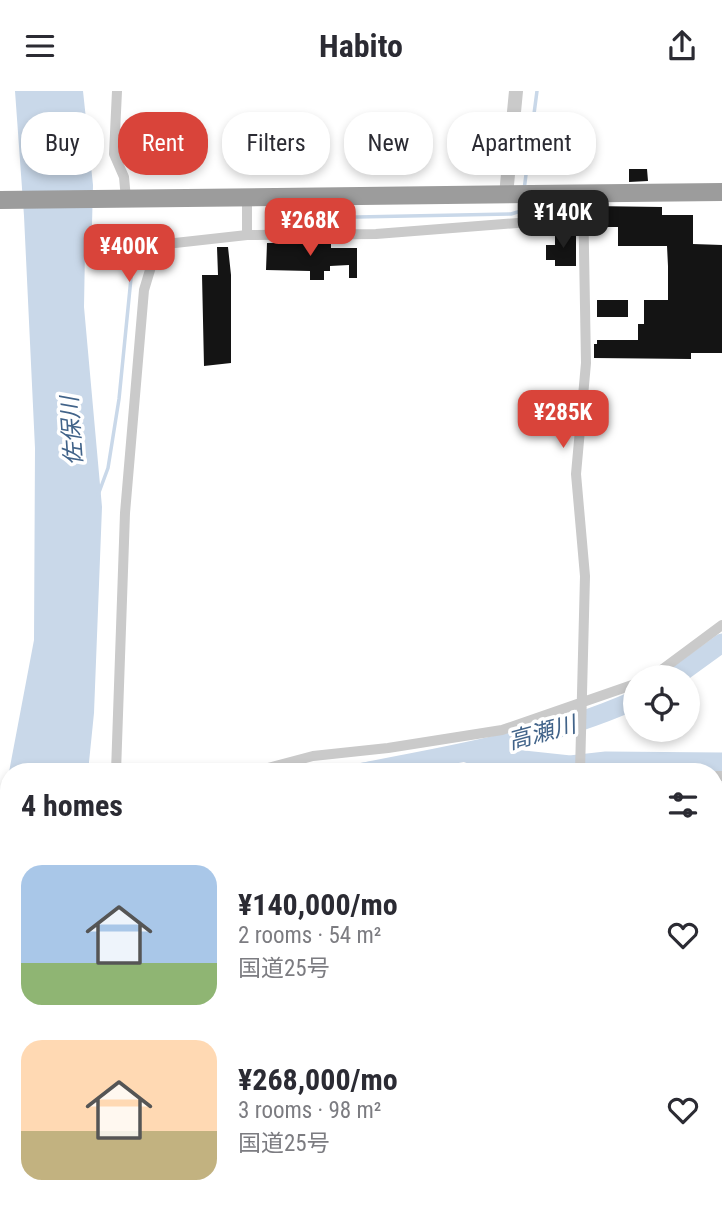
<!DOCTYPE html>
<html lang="en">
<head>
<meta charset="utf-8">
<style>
  body { margin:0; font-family:"Roboto Condensed","Noto Sans JP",sans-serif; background:#f7f7f7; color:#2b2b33; height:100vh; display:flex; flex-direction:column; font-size:26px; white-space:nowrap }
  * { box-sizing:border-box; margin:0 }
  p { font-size:23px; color:#7c7c81 }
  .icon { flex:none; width:38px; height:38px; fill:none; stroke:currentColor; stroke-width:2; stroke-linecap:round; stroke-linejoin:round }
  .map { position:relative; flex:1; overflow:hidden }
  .drawer { position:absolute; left:0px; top:672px; width:723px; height:450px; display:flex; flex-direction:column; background:#fff; border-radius:28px 28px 0 0; box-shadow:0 4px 10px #0003 }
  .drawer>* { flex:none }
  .guide { position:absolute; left:21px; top:21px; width:681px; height:63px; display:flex; gap:14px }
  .tools { position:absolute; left:623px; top:574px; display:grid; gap:14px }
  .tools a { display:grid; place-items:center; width:77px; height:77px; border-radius:50%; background:#fff; box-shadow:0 4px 10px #0003; font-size:35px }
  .price { position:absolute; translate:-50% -60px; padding:0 16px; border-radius:14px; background:#d9443a; color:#fff; font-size:23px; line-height:46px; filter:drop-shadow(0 2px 4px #0008) }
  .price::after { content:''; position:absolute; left:50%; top:42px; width:21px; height:16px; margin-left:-10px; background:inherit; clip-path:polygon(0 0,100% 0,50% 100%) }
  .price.selected { background:#222; color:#fff }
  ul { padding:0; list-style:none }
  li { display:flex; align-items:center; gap:21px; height:175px; padding:0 21px }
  li span { display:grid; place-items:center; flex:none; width:196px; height:140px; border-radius:21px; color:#555 }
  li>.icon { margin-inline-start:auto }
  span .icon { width:84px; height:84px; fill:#fffc; stroke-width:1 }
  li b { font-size:30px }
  h2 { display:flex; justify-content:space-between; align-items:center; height:84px; padding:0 21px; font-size:30px }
  .chip { padding:0 24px; border-radius:28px; background:#fff; box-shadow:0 4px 10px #0003; font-size:24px; line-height:63px }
  .chip.selected { background:#d9443a; color:#fff }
  header { display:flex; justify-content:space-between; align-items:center; height:91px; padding:0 21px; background:#fff; font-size:32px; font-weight:700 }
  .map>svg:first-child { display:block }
  .water { fill:#c9d8e9 }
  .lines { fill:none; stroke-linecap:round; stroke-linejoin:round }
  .stream { stroke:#c9d8e9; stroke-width:3.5 }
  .river { stroke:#c9d8e9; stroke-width:19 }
  .building { fill:#141414 }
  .minor { stroke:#cacaca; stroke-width:10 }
  .tertiary { stroke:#cacaca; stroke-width:14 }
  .trunk { stroke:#9c9c9c; stroke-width:18 }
  .labels { text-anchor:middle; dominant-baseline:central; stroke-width:7; stroke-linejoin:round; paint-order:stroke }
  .water-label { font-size:23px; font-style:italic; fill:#416389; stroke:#fff }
</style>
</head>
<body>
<header><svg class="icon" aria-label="menu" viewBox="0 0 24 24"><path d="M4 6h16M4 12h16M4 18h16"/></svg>Habito<svg class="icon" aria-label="share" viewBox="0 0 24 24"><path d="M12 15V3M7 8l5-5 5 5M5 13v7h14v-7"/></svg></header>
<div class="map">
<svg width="722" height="1121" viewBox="0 0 722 1121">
  <rect width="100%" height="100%" fill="#fff"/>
  <!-- water -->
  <path class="water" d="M15,0H83L93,94L92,134L85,160L84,216L102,416L94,622L88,681H9L34,549L35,357L24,125Z
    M9,777V933L0,948V807Z"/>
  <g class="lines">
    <!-- stream -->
    <path class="stream" d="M524,99L537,0
      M276,140L306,127L511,123L521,120L523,110
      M98,404L108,377L119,308L133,167C142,147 152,148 172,148"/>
    <!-- river -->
    <path class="river" d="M675,586L722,552
      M469,663L570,674L606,670L722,671
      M363,681C454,664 550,647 635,609"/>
  </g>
  <!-- building -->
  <path class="building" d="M629,78H647L648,90L629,91Z
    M591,115L662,116V124H693V153L722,154V262H691V268L594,267V253H597V249H638V233H644V209H668V175L667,155H618V136H591Z
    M563,141H576V175H555V169H546V154H555V144H563Z
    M331,151V157H357V187H349V174L330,175V180H324V189H310V180L266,179L267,152Z
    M217,156H228L231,184V272L204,275L202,184H218Z
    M597,209H628V226H597Z
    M714,908H722V942H714Z"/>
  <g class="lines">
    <!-- minor -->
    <path class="minor" d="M117,0L114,63L124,86L126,108
      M334,106V143
      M247,144V108
      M652,586L722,534
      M116,681L125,422L144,199L153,169L166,153L247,144L376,143L582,127
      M253,681L313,665L388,657L502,639L635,593
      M580,681L585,485L576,383L586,272L583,103
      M714,685H722
      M714,802L722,801
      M714,845H722
      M714,959H722
      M0,995L9,980
      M168,1113V1121
      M520,1121L521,1113"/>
    <!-- tertiary -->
    <path class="tertiary" d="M506,104L516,0"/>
    <!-- trunk -->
    <path class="trunk" d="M0,109L722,101"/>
  </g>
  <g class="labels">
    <!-- water labels -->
    <g class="water-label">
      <text transform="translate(72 340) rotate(-94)">佐保川</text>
      <text transform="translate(542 642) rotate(-15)">高瀬川</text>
    </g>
  </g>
</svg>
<div class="tools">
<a><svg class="icon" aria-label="locate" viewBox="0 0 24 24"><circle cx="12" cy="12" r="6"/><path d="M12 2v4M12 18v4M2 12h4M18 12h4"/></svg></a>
</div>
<b class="price selected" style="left:563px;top:159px">¥140K</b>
<b class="price" style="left:310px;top:167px">¥268K</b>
<b class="price" style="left:129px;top:193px">¥400K</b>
<b class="price" style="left:563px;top:359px">¥285K</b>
<div class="guide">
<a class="chip">Buy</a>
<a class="chip selected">Rent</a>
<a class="chip">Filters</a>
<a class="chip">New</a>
<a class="chip">Apartment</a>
</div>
<section class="drawer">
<h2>4 homes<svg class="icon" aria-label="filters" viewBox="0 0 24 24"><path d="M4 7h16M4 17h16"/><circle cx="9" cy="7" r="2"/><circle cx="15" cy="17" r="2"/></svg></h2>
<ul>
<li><span style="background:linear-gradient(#a9c7e8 70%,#8fb573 0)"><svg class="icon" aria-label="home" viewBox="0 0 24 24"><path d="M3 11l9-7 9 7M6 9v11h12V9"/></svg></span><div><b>¥140,000/mo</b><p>2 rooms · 54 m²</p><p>国道25号</p></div><svg class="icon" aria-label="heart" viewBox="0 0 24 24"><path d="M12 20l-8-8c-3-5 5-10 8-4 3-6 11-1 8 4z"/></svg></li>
<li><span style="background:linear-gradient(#ffd9b3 65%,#c2b280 0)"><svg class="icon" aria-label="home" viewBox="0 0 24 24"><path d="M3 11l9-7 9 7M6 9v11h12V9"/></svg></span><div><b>¥268,000/mo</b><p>3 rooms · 98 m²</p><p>国道25号</p></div><svg class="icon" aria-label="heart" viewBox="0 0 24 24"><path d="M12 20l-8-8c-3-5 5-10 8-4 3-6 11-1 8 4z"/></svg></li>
</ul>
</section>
</div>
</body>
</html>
